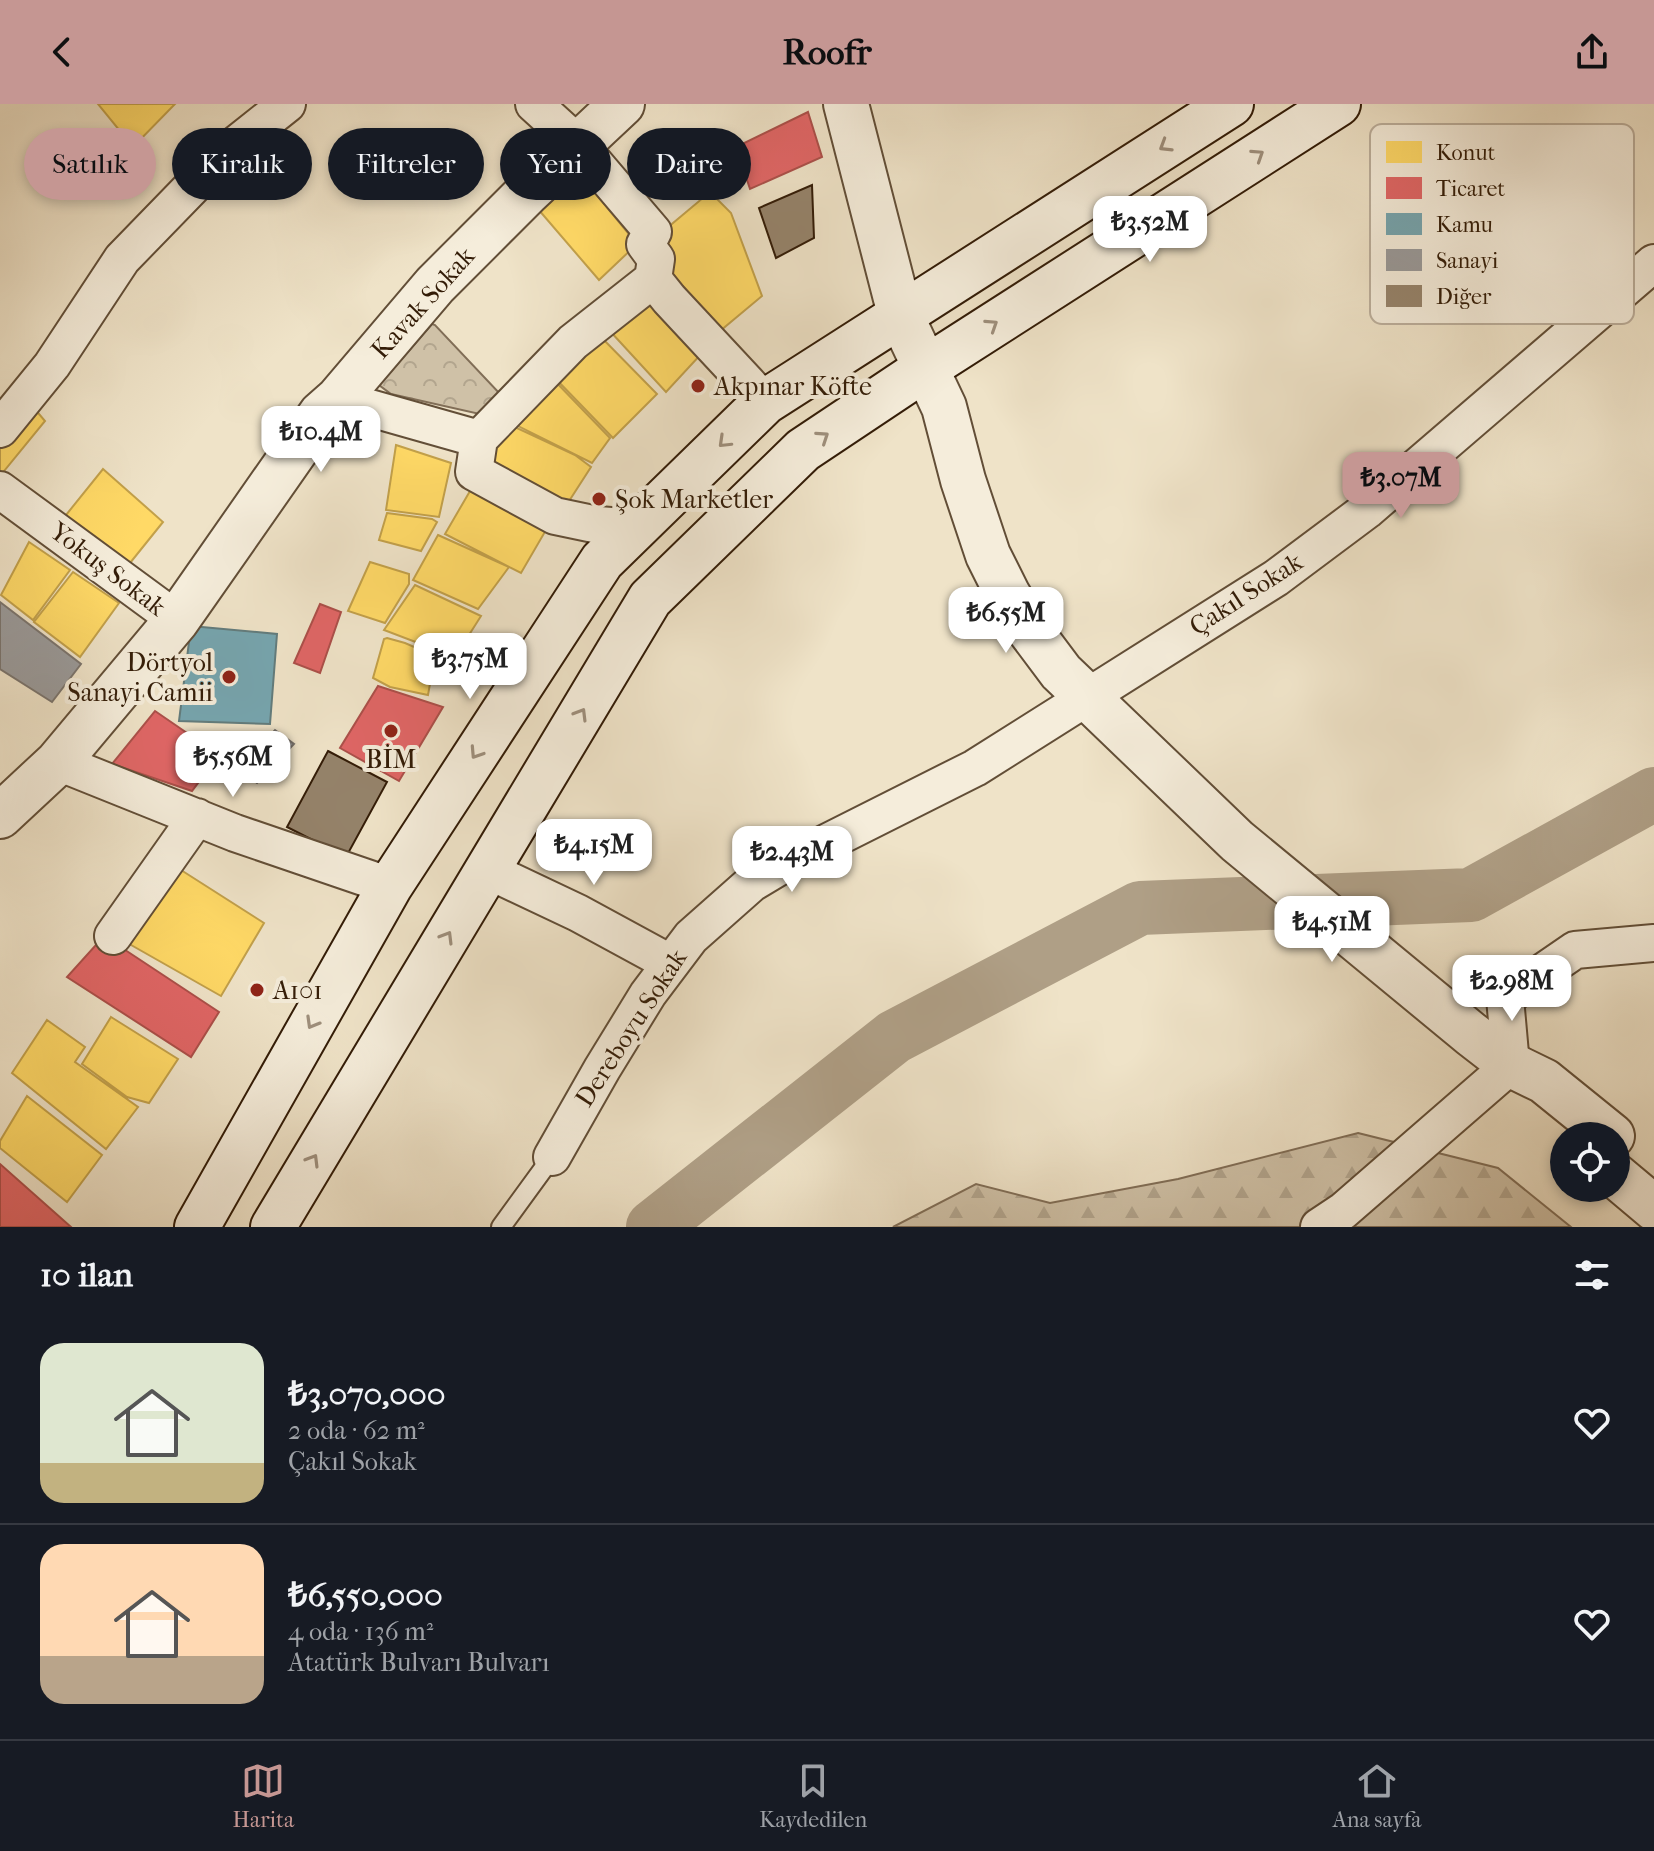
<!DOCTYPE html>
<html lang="tr">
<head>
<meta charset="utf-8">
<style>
  body { margin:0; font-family:"IM FELL French Canon",serif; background:#242831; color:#f1f3f6; height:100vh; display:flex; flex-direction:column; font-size:30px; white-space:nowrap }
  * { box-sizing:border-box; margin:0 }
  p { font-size:26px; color:#9ea1a6 }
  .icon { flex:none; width:44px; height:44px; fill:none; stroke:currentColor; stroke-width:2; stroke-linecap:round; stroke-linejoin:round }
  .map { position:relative; height:1123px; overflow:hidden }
  .panel { display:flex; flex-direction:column; background:#171b24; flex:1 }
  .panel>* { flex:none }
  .banner { position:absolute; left:24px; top:24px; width:800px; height:72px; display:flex; gap:16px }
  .tools { position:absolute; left:1550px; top:1018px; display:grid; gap:16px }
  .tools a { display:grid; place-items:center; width:80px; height:80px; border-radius:50%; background:#171b24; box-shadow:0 4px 12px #0003; font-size:40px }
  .price { position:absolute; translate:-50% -68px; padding:0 18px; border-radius:16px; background:#fff; color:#222; font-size:26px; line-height:52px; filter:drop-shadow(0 2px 4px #0008) }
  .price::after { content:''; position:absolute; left:50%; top:48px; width:24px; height:18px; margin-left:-12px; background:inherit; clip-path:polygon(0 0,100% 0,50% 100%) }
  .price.selected { background:#c59692; color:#111 }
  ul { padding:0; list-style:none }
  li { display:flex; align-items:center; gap:24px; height:200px; padding:0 40px }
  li+li { border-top:2px solid #363941 }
  li span { display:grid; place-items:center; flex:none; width:224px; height:160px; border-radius:24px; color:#555 }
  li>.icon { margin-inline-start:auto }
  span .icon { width:96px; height:96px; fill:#fffc; stroke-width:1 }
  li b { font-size:34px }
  h2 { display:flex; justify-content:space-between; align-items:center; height:96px; padding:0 40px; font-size:34px }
  .pill { padding:0 28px; border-radius:36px; background:#171b24; box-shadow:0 4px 12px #0003; font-size:28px; line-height:72px }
  .pill.selected { background:#c59692; color:#111 }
  header { display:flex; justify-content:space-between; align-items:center; height:104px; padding:0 40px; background:#c59692; color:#111; font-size:36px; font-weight:700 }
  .tabs { display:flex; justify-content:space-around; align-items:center; height:112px; border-top:2px solid #363941; background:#171b24; font-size:22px; color:#9ea1a6 }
  .tabs a { display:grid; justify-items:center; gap:4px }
  .tabs .selected { color:#c59692 }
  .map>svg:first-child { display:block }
  .forest { fill:url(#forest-firs); stroke:#816e57; stroke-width:2 }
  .park { fill:url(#park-crowns); stroke:#816e57; stroke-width:2 }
  .homes { fill:#ffd966; stroke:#c2a04a; stroke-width:2 }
  .shops { fill:#e06666; stroke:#ac504a; stroke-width:2 }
  .public { fill:#76a5af; stroke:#627c7d; stroke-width:2 }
  .industry { fill:#999; stroke:#7a746d; stroke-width:2 }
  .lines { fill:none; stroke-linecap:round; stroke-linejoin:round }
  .river { stroke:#af9f86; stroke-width:54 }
  .building { fill:#95836b; stroke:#331c07; stroke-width:2 }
  .service-casing { stroke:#624e37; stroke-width:22 }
  .minor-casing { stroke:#624e37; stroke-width:40 }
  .tertiary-casing { stroke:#624e37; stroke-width:48 }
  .secondary-casing { stroke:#331c07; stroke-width:48 }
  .service { stroke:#f5eddb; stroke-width:18 }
  .minor { stroke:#f5eddb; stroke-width:36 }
  .tertiary { stroke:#f5eddb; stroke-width:44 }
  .secondary { stroke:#f5eddb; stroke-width:44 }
  .oneway { stroke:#9e8f7c }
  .poi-dot { fill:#8f2418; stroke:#f5eddb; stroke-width:3 }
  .labels { text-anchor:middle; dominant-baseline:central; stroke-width:8; stroke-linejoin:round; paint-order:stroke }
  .street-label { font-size:26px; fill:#331c07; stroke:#f5eddb }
  .poi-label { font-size:26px; fill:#331c07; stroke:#f5eddb; text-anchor:start }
  .key { fill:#f5eddb; stroke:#bbae9b; stroke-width:2 }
  .key-label { font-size:22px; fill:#331c07 }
</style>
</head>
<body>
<header><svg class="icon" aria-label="back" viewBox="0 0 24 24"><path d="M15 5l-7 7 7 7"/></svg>Roofr<svg class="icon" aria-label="share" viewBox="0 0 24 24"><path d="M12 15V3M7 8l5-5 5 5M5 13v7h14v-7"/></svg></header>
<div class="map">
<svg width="1654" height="1123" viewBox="0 0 1654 1123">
  <defs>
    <pattern id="forest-firs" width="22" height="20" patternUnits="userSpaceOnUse" patternTransform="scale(2)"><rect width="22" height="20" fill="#cfc1a7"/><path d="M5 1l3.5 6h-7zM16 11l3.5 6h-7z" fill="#b2a58e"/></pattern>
    <pattern id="park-crowns" width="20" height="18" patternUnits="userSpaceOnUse" patternTransform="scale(2)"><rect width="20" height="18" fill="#cfc1a7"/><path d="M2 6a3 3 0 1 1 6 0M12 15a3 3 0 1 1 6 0" fill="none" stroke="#b2a58e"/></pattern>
  </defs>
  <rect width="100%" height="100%" fill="#efe3c8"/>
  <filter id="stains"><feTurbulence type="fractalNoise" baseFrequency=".0025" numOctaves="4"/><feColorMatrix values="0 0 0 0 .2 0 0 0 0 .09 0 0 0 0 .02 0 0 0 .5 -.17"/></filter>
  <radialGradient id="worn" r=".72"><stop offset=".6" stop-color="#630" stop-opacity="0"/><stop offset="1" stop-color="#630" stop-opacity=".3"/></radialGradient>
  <!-- forest -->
  <path class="forest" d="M1358,1029L1498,1064L1571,1123H893L976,1080L1050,1099L1178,1075Z"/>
  <!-- park -->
  <path class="park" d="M432,220L435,221L502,292L484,311L391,290L379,281Z"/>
  <!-- homes -->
  <path class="homes" d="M98,0H175L133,43Z
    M578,68L637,140L599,176L538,105Z
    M710,88L731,109L762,192L720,227L648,140Z
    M648,191L703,248L666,288L609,226Z
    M598,230L657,290L613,334L553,272Z
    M551,273L610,334L592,359L506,316Z
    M28,297L45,317L0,372V330Z
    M504,318L575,351L591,363L562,408L481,366Z
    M396,341L451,359L439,413L386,406Z
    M103,365L163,418L122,469L62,416Z
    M477,375L553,414L521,469L445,430Z
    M387,409L432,415L437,418L421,447L379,436Z
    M438,431L509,463L478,505L413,476Z
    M29,438L70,466L33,516L1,491Z
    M370,458L409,470V480L385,519L348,507Z
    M73,468L119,499L80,553L34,518Z
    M415,481L481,512L455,553L384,526Z
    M387,534L405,539L435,552L428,591L390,583L373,574L384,535Z
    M170,759L264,819L221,892L117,833Z
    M111,913L178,955L149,999L127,993L82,960Z
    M47,916L85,943L75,958L138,1003L106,1045L12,969Z
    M27,992L102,1051L67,1098L0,1044V1037Z"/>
  <!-- shops -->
  <path class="shops" d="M808,8L822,53L750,85L736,43Z
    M320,500L341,508L320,569L294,559Z
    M378,582L443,603L399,677L340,644Z
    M155,607L219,651L192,687L112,660Z
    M104,832L219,908L191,953L67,873Z
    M0,1060L71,1123H0Z"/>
  <!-- public -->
  <path class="public" d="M191,522L277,530L270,620L179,617Z"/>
  <!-- industry -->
  <path class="industry" d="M0,498L81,560L52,598L0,565Z
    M275,626L294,640L257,679L239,665Z"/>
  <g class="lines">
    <!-- river -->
    <path class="river" d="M653,1123L894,933L1140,804L1471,791L1654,690"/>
  </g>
  <!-- building -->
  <path class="building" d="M812,81L814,134L776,154L759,104Z
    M328,647L387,678L346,753L287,723Z"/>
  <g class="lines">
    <defs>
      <path id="service" d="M501,1123L552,1053"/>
      <path id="minor" d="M534,0L578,40L653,128L645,140L656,155L653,175
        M338,295L479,335L474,368L555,412L598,421L636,424
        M0,325L52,261L122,155L224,50L287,0
        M479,335L573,238L653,175L669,195L765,298
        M0,386L177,516
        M58,658L235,729L390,782
        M487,766L578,809L670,859
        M113,832L197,713
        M552,1053L602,965L648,890L691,833L752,779L782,761L975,664L1276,474L1367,406L1654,159
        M1319,1123L1343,1107L1511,961L1505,894L1575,846L1654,839"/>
      <path id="tertiary" d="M846,0L900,210L944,303L963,376L988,451L1008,491L1028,524L1061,568L1237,737L1471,930L1511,961L1544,977L1612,1032
        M0,712L58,658L177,516L321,310L338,295L435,181L527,89L622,0
        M1616,1072L1654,1104"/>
      <path id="secondary" d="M197,1123L390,782L602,457L765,298L1231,0
        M273,1123L650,495L803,346L926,264L1338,0"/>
    </defs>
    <!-- service casing -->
    <use href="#service" class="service-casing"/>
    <!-- minor casing -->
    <use href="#minor" class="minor-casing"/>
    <!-- tertiary casing -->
    <use href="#tertiary" class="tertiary-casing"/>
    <!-- secondary casing -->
    <use href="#secondary" class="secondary-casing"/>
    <!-- service -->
    <use href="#service" class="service"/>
    <!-- minor -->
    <use href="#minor" class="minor"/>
    <!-- tertiary -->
    <use href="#tertiary" class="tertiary"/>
    <!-- secondary -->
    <use href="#secondary" class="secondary"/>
  </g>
  <!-- one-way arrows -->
  <defs><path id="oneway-chevron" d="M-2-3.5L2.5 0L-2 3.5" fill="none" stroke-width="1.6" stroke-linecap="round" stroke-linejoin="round" transform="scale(2)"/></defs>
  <g class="oneway">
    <use href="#oneway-chevron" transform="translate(1165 42) rotate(148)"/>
    <use href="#oneway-chevron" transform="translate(1258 51) rotate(-33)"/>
    <use href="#oneway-chevron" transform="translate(992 221) rotate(-33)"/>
    <use href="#oneway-chevron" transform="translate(823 333) rotate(-34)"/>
    <use href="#oneway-chevron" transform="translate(724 338) rotate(136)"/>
    <use href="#oneway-chevron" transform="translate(581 610) rotate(-59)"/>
    <use href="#oneway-chevron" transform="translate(476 649) rotate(123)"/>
    <use href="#oneway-chevron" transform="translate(447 833) rotate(-59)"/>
    <use href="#oneway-chevron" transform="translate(312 919) rotate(120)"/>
    <use href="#oneway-chevron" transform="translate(313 1056) rotate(-59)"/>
  </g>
  <!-- markers -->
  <g class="poi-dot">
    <circle cx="698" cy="282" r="8"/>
    <circle cx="599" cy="395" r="8"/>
    <circle cx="229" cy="573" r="8"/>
    <circle cx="391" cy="627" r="8"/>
    <circle cx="257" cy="886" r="8"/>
  </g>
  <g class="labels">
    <!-- street labels -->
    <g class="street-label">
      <text transform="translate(423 199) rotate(-48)">Kavak Sokak</text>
      <text transform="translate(108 465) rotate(37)">Yokuş Sokak</text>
      <text transform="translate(1246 490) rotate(-33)">Çakıl Sokak</text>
      <text transform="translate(631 924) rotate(-57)">Dereboyu Sokak</text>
    </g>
    <!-- poi labels -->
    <g class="poi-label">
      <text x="714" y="282">Akpınar Köfte</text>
      <text x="615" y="395">Şok Marketler</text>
      <text x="213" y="558" text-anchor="end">Dörtyol<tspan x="213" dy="30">Sanayi Camii</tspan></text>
      <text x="391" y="655" text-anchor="middle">BİM</text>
      <text x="273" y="886">A101</text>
    </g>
  </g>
  <!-- legend -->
  <rect x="1370" y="20" width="264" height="200" rx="12" class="key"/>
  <rect x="1386" y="37" width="36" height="22" fill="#ffd966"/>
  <rect x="1386" y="73" width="36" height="22" fill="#e06666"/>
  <rect x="1386" y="109" width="36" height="22" fill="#76a5af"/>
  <rect x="1386" y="145" width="36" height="22" fill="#999"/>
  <rect x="1386" y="181" width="36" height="22" fill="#95836b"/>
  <g class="key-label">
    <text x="1436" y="56">Konut</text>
    <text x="1436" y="92">Ticaret</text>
    <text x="1436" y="128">Kamu</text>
    <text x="1436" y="164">Sanayi</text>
    <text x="1436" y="200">Diğer</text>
  </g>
  <rect width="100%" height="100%" filter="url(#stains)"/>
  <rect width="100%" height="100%" fill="url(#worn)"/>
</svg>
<div class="tools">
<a><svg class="icon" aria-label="locate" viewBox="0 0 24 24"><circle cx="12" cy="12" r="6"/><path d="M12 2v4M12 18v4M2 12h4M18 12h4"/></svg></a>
</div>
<b class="price" style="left:1150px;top:160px">₺3.52M</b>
<b class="price" style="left:321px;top:370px">₺10.4M</b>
<b class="price selected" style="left:1401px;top:416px">₺3.07M</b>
<b class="price" style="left:1006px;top:551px">₺6.55M</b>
<b class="price" style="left:470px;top:597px">₺3.75M</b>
<b class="price" style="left:233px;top:695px">₺5.56M</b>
<b class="price" style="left:594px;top:783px">₺4.15M</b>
<b class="price" style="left:792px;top:790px">₺2.43M</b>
<b class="price" style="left:1332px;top:860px">₺4.51M</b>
<b class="price" style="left:1512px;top:919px">₺2.98M</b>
<div class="banner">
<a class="pill selected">Satılık</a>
<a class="pill">Kiralık</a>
<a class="pill">Filtreler</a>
<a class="pill">Yeni</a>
<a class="pill">Daire</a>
</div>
</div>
<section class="panel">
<h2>10 ilan<svg class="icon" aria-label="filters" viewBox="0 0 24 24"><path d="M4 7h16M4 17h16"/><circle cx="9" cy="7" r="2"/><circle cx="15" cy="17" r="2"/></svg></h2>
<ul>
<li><span style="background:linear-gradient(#dfe7d0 75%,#c2b280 0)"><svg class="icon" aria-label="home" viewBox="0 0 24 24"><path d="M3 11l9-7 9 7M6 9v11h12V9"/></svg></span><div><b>₺3,070,000</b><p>2 oda · 62 m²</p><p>Çakıl Sokak</p></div><svg class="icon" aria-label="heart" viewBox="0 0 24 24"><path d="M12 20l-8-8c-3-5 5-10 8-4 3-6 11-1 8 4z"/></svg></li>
<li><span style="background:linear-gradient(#ffd9b3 70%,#b9a48a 0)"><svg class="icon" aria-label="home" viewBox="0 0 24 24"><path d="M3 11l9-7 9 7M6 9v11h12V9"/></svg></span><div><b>₺6,550,000</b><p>4 oda · 136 m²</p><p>Atatürk Bulvarı Bulvarı</p></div><svg class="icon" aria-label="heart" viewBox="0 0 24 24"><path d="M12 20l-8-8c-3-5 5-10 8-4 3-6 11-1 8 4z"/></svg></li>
</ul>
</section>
<nav class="tabs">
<a class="selected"><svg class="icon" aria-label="map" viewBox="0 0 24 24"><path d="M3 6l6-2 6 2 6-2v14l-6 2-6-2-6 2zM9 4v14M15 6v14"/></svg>Harita</a>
<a><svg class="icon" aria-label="saved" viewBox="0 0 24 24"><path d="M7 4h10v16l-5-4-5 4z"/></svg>Kaydedilen</a>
<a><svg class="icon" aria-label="home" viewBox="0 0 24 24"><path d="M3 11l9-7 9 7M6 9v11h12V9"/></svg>Ana sayfa</a>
</nav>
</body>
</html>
